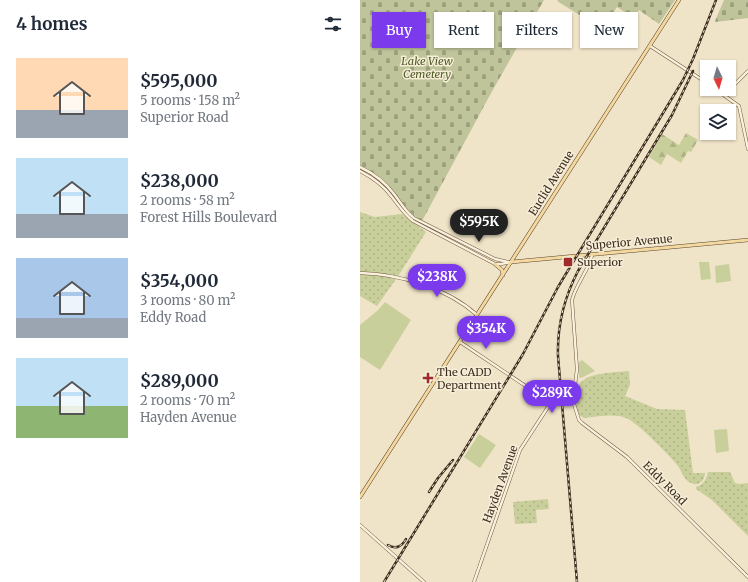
<!DOCTYPE html>
<html lang="en">
<head>
<meta charset="utf-8">
<style>
  body { margin:0; font-family:Merriweather,serif; background:#f6f6f7; color:#1f2937; height:100vh; display:flex; flex-direction:column; font-size:15px; white-space:nowrap }
  * { box-sizing:border-box; margin:0 }
  p { font-size:13px; color:#747a83 }
  .icon { flex:none; width:22px; height:22px; fill:none; stroke:currentColor; stroke-width:2; stroke-linecap:round; stroke-linejoin:round }
  .map { position:relative; flex:1; overflow:hidden }
  .side { display:flex; flex-direction:column; background:#fff; width:360px }
  .side>* { flex:none }
  .top-card { position:absolute; left:12px; top:12px; width:316px; height:36px; display:flex; gap:8px }
  .needle { width:26px; rotate:175deg }
  .fabs { position:absolute; left:340px; top:60px; display:grid; gap:8px }
  .fabs a { display:grid; place-items:center; width:36px; height:36px; border-radius:0px; background:#fff; box-shadow:0 1px 3px #0004; font-size:20px }
  .price { position:absolute; translate:-50% -34px; padding:0 9px; border-radius:14px; background:#7c3aed; color:#fff; font-size:13px; line-height:26px; filter:drop-shadow(0 1px 2px #0008) }
  .price::after { content:''; position:absolute; left:50%; top:24px; width:12px; height:9px; margin-left:-6px; background:inherit; clip-path:polygon(0 0,100% 0,50% 100%) }
  .price.active { background:#222; color:#fff }
  ul { padding:0; list-style:none }
  li { display:flex; align-items:center; gap:12px; height:100px; padding:0 16px }
  li span { display:grid; place-items:center; flex:none; width:112px; height:80px; border-radius:0px; color:#555 }
  li>.icon { margin-inline-start:auto }
  span .icon { width:48px; height:48px; fill:#fffc; stroke-width:1 }
  li b { font-size:17px }
  h2 { display:flex; justify-content:space-between; align-items:center; height:48px; padding:0 16px; font-size:17px }
  .chip { padding:0 14px; border-radius:0px; background:#fff; box-shadow:0 1px 3px #0004; font-size:14px; line-height:36px }
  .chip.active { background:#7c3aed; color:#fff }
  main { display:flex; flex:1; min-height:0 }
  .map>svg:first-child { display:block }
  .green { fill:#c9cf9b }
  .forest { fill:url(#forest-firs) }
  .cemetery { fill:url(#cemetery-stones) }
  .park { fill:url(#park-dots) }
  .lines { fill:none; stroke-linecap:round; stroke-linejoin:round }
  .secondary-casing { stroke:#6f573f; stroke-width:3.5 }
  .primary-casing { stroke:#5b4430; stroke-width:4 }
  .secondary { stroke:#faf1dc; stroke-width:2.5 }
  .primary { stroke:#f3d9a0; stroke-width:3 }
  .rail-casing { stroke:#3d2e20; stroke-width:2.5 }
  .rail { stroke:#f7eed8; stroke-width:1; stroke-dasharray:3; stroke-linecap:butt }
  .poi-dot { fill:#9e2a2b; stroke:#f7eed8; stroke-width:1.5 }
  .labels { text-anchor:middle; dominant-baseline:central; stroke-width:3; stroke-linejoin:round; paint-order:stroke }
  .park-label { font-size:11px; font-style:italic; fill:#4d5a26; stroke:#f7eed8 }
  .street-label { font-size:11px; fill:#3d2e20; stroke:#f7eed8 }
  .poi-label { font-size:11px; fill:#3d2e20; stroke:#f7eed8; text-anchor:start }
</style>
</head>
<body>
<main>
<section class="side">
<h2>4 homes<svg class="icon" aria-label="filters" viewBox="0 0 24 24"><path d="M4 7h16M4 17h16"/><circle cx="9" cy="7" r="2"/><circle cx="15" cy="17" r="2"/></svg></h2>
<ul>
<li><span style="background:linear-gradient(#ffd9b3 65%,#9aa5b1 0)"><svg class="icon" aria-label="home" viewBox="0 0 24 24"><path d="M3 11l9-7 9 7M6 9v11h12V9"/></svg></span><div><b>$595,000</b><p>5 rooms · 158 m²</p><p>Superior Road</p></div></li>
<li><span style="background:linear-gradient(#bfe0f5 70%,#9aa5b1 0)"><svg class="icon" aria-label="home" viewBox="0 0 24 24"><path d="M3 11l9-7 9 7M6 9v11h12V9"/></svg></span><div><b>$238,000</b><p>2 rooms · 58 m²</p><p>Forest Hills Boulevard</p></div></li>
<li><span style="background:linear-gradient(#a9c7e8 75%,#9aa5b1 0)"><svg class="icon" aria-label="home" viewBox="0 0 24 24"><path d="M3 11l9-7 9 7M6 9v11h12V9"/></svg></span><div><b>$354,000</b><p>3 rooms · 80 m²</p><p>Eddy Road</p></div></li>
<li><span style="background:linear-gradient(#bfe0f5 60%,#8fb573 0)"><svg class="icon" aria-label="home" viewBox="0 0 24 24"><path d="M3 11l9-7 9 7M6 9v11h12V9"/></svg></span><div><b>$289,000</b><p>2 rooms · 70 m²</p><p>Hayden Avenue</p></div></li>
</ul>
</section>
<div class="map">
<svg width="388" height="582" viewBox="0 0 388 582">
  <defs>
    <pattern id="forest-firs" width="22" height="20" patternUnits="userSpaceOnUse"><rect width="22" height="20" fill="#c9cf9b"/><path d="M5 1l3.5 6h-7zM16 11l3.5 6h-7z" fill="#aeb285"/></pattern>
    <pattern id="cemetery-stones" width="16" height="16" patternUnits="userSpaceOnUse"><rect width="16" height="16" fill="#bfc49a"/><path d="M2 7V4a2 2 0 0 1 4 0v3zM10 15v-3a2 2 0 0 1 4 0v3z" fill="#9ca07d"/></pattern>
    <pattern id="park-dots" width="8" height="8" patternUnits="userSpaceOnUse"><rect width="8" height="8" fill="#c9cf9b"/><path d="M2 2h.1M6 6h.1" fill="none" stroke="#aeb285" stroke-width="1.8" stroke-linecap="round"/></pattern>
  </defs>
  <rect width="100%" height="100%" fill="#f0e4c8"/>
  <!-- green -->
  <path class="green" d="M339,262H349L351,279L341,280Z
    M369,264L371,281L356,283L355,266Z
    M25,302L51,320L20,370L0,357V325L17,311Z
    M222,360L235,371L221,378L219,377V362Z
    M367,429L369,451L356,453L354,430Z
    M119,434L136,445L120,468L104,457Z"/>
  <!-- forest -->
  <path class="forest" d="M326,133L338,140L331,152L328,151L321,163L307,154L301,165L289,157L302,134L319,145Z"/>
  <!-- cemetery -->
  <path class="cemetery" d="M0,0H184L130,95L62,221C49,213 43,203 34,192C25,180 13,172 0,165Z
    M198,0H315L299,24L279,10L274,18L257,7L242,29L197,1Z
    M364,0H388V18L356,22L355,21Z"/>
  <!-- park -->
  <path class="park" d="M0,212L15,217L42,214L66,232L39,275L17,306L0,296Z
    M269,371L270,385L265,396L297,409L325,410L333,473H345C345,480 339,487 331,483C324,480 322,472 318,466C310,456 278,423 266,418C253,413 237,417 224,418L219,415C205,372 237,374 269,371Z
    M348,472H370L375,483L379,484L388,483V536L352,500L336,489V487C344,484 346,480 348,472Z
    M188,499L189,509L176,510L177,523L155,524L153,502Z"/>
  <g class="lines">
    <defs>
      <path id="secondary" d="M290,46L347,83
        M369,85L375,84L388,71
        M355,89L379,106L388,149
        M0,167C13,173 25,182 34,194C41,203 46,212 54,218L135,259L148,262
        M0,171C12,177 24,186 32,197C39,206 44,214 53,221L135,264H141L151,262
        M0,273C40,274 87,288 117,315
        M100,342L191,403
        M213,401L219,420L222,423L267,457L388,577
        M0,525L64,582
        M114,582L160,450L190,404L191,403L213,401L217,369L212,300C216,284 230,268 232,255"/>
      <path id="primary" d="M151,262L388,240
        M135,264L142,270L143,275
        M0,497L319,0"/>
    </defs>
    <!-- secondary casing -->
    <use href="#secondary" class="secondary-casing"/>
    <!-- primary casing -->
    <use href="#primary" class="primary-casing"/>
    <!-- secondary -->
    <use href="#secondary" class="secondary"/>
    <!-- primary -->
    <use href="#primary" class="primary"/>
    <defs>
      <path id="rail" d="M69,492L78,478L93,460
        M28,545C36,550 42,546 46,539
        M24,582L163,354L198,287L323,80L333,59L356,0
        M217,582L198,356C197,325 204,298 218,271L312,115L333,71"/>
    </defs>
    <!-- rail casing -->
    <use href="#rail" class="rail-casing"/>
    <!-- rail -->
    <use href="#rail" class="rail"/>
  </g>
  <!-- markers -->
  <g class="poi-dot">
    <rect x="203" y="257" width="10" height="10" rx="2"/>
    <path d="M66 372h4v4h4v4h-4v4h-4v-4h-4v-4h4z"/>
  </g>
  <g class="labels">
    <!-- park labels -->
    <g class="park-label">
      <text x="67" y="61">Lake View<tspan x="67" dy="13">Cemetery</tspan></text>
    </g>
    <!-- street labels -->
    <g class="street-label">
      <text transform="translate(191 183) rotate(-58)">Euclid Avenue</text>
      <text transform="translate(269 242) rotate(-5)">Superior Avenue</text>
      <text transform="translate(305 483) rotate(45)">Eddy Road</text>
      <text transform="translate(140 484) rotate(-70)">Hayden Avenue</text>
    </g>
    <!-- poi labels -->
    <g class="poi-label">
      <text x="217" y="262">Superior</text>
      <text x="77" y="372">The CADD<tspan x="77" dy="13">Department</tspan></text>
    </g>
  </g>
</svg>
<div class="fabs">
<a><svg class="needle" viewBox="-14 -14 28 28"><path d="M0-13l5 13h-10z" fill="#e53935"/><path d="M0 13l5-13h-10z" fill="#747a83"/></svg></a>
<a><svg class="icon" aria-label="layers" viewBox="0 0 24 24"><path d="M12 4l9 5-9 5-9-5zM3 14l9 5 9-5"/></svg></a>
</div>
<b class="price active" style="left:119px;top:243px">$595K</b>
<b class="price" style="left:77px;top:298px">$238K</b>
<b class="price" style="left:126px;top:350px">$354K</b>
<b class="price" style="left:192px;top:414px">$289K</b>
<div class="top-card">
<a class="chip active">Buy</a>
<a class="chip">Rent</a>
<a class="chip">Filters</a>
<a class="chip">New</a>
</div>
</div>
</main>
</body>
</html>
